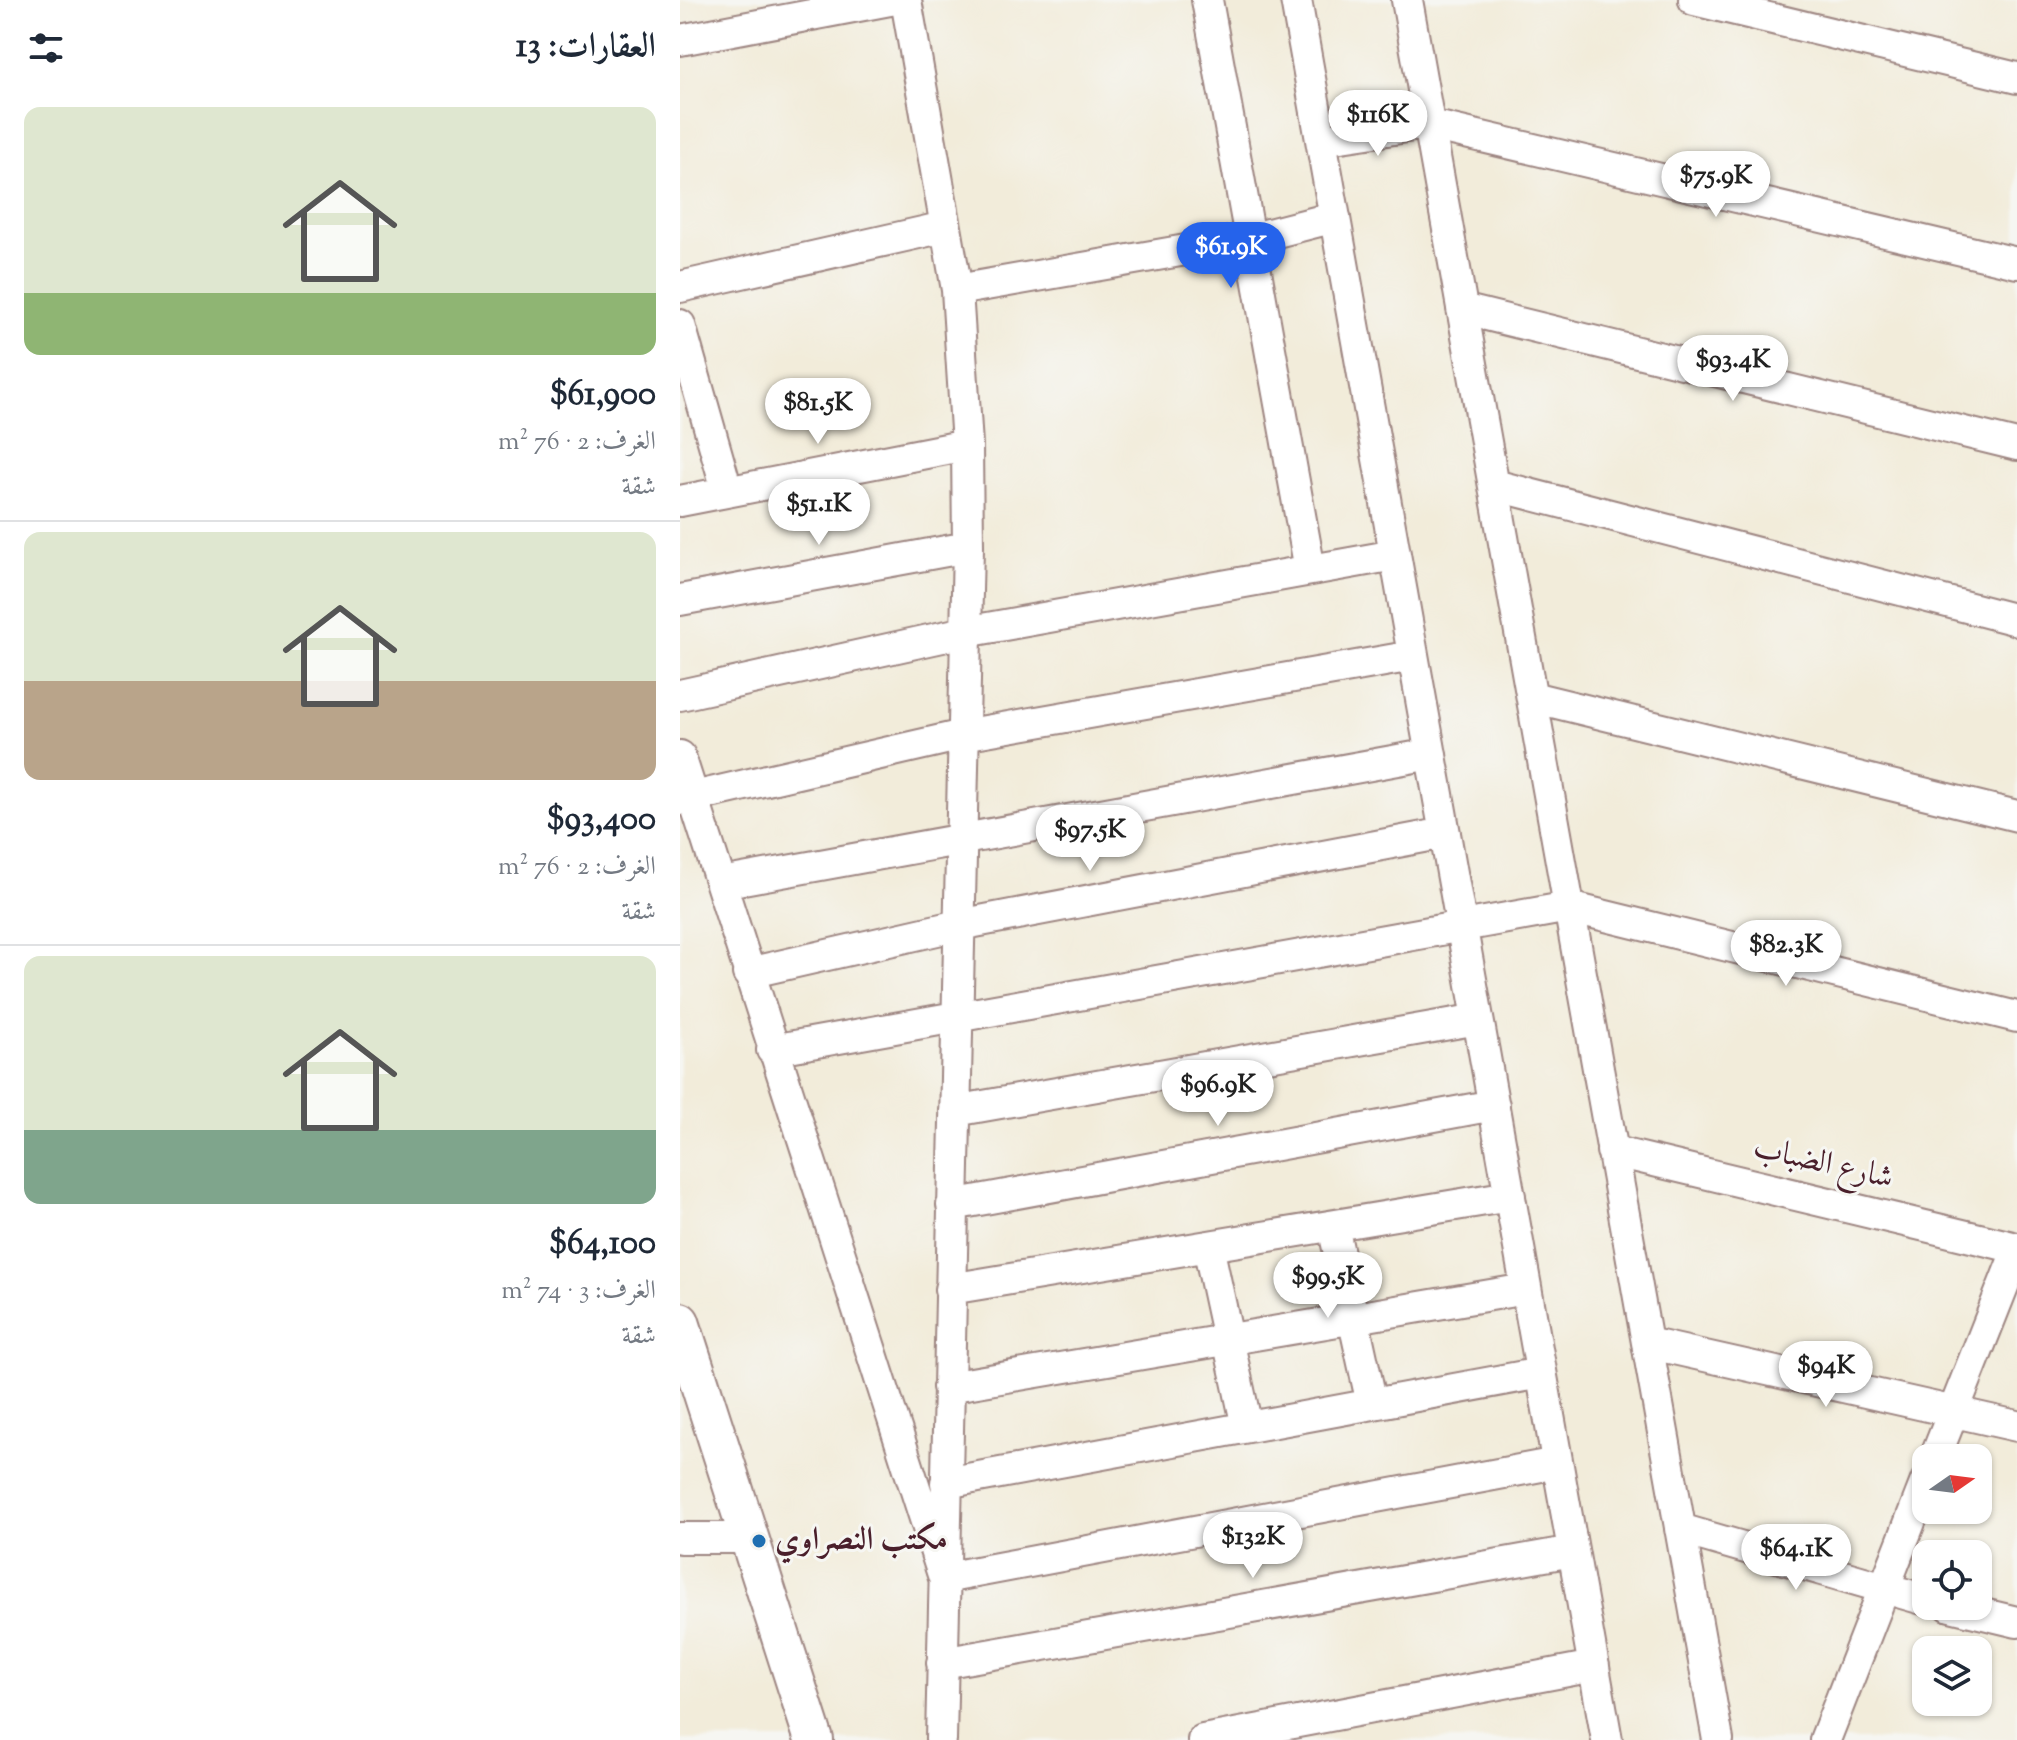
<!DOCTYPE html>
<html lang="ar">
<head>
<meta charset="utf-8">
<style>
  body { margin:0; font-family:"Sorts Mill Goudy",Amiri,serif; background:#f2f2f3; color:#1f2937; direction:rtl; height:100vh; display:flex; flex-direction:column; font-size:30px; white-space:nowrap }
  * { box-sizing:border-box; margin:0 }
  p { font-size:26px; color:#747a83 }
  .icon { flex:none; width:44px; height:44px; fill:none; stroke:currentColor; stroke-width:2; stroke-linecap:round; stroke-linejoin:round }
  .map { position:relative; flex:1; overflow:hidden; direction:ltr }
  .sheet { display:flex; flex-direction:column; background:#fff; width:680px }
  .sheet>* { flex:none }
  .needle { width:52px; rotate:76deg }
  .fabs { position:absolute; left:1232px; top:1444px; display:grid; gap:16px }
  .fabs a { display:grid; place-items:center; width:80px; height:80px; border-radius:16px; background:#fff; box-shadow:0 2px 6px #0004; font-size:40px }
  .price { position:absolute; translate:-50% -68px; padding:0 18px; border-radius:28px; background:#fff; color:#222; font-size:26px; line-height:52px; filter:drop-shadow(0 2px 4px #0008) }
  .price::after { content:''; position:absolute; left:50%; top:48px; width:24px; height:18px; margin-left:-12px; background:inherit; clip-path:polygon(0 0,100% 0,50% 100%) }
  .price.on { background:#2563eb; color:#fff }
  ul { padding:0; list-style:none }
  li { display:grid; align-content:center; gap:16px; height:424px; padding:0 24px }
  li+li { border-top:2px solid #e0e1e3 }
  li span { display:grid; place-items:center; height:248px; border-radius:16px; color:#555 }
  li>.icon { margin-inline-start:auto }
  span .icon { width:144px; height:144px; fill:#fffc; stroke-width:1 }
  li b { font-size:34px }
  h2 { display:flex; justify-content:space-between; align-items:center; height:96px; padding:0 24px; font-size:34px }
  main { display:flex; flex:1; min-height:0 }
  .map>svg:first-child { display:block }
  .lines { fill:none; stroke-linecap:round; stroke-linejoin:round }
  .minor-casing { stroke:#9e8682; stroke-width:34 }
  .tertiary-casing { stroke:#9e8682; stroke-width:42 }
  .minor { stroke:#fff; stroke-width:30 }
  .tertiary { stroke:#fff; stroke-width:38 }
  .poi-dot { fill:#1f6fb2; stroke:#f6f6f2; stroke-width:3 }
  .labels { text-anchor:middle; dominant-baseline:central; stroke-width:6; stroke-linejoin:round; paint-order:stroke }
  .street-label { font-size:32px; fill:#4a1f2b; stroke:#f6f6f2 }
  .poi-label { font-size:32px; font-weight:bold; fill:#4a1f2b; stroke:#f6f6f2; text-anchor:start }
</style>
</head>
<body>
<main>
<div class="map">
<svg width="1337" height="1740" viewBox="0 0 1337 1740">
  <rect width="100%" height="100%" fill="#f6f6f2"/>
  <filter id="ink" filterUnits="userSpaceOnUse"><feTurbulence type="fractalNoise" baseFrequency=".0125" numOctaves="2"/><feDisplacementMap in="SourceGraphic" scale="16" xChannelSelector="R" yChannelSelector="G"/><feConvolveMatrix kernelMatrix="1 2 1 2 8 2 1 2 1" color-interpolation-filters="sRGB"/></filter>
  <filter id="wash" filterUnits="userSpaceOnUse"><feTurbulence type="fractalNoise" baseFrequency=".006" numOctaves="4" result="noise"/><feDisplacementMap in="SourceGraphic" scale="32" xChannelSelector="R" yChannelSelector="G"/><feGaussianBlur stdDeviation="1.8" result="paint"/><feColorMatrix in="noise" values="0 0 0 0 0 0 0 0 0 0 0 0 0 0 0 0 0 1.4 0 .05"/><feComposite in="paint" operator="in"/></filter>
  <g filter="url(#wash)">
    <rect width="100%" height="100%" fill="#f2ecda"/>
  </g>
  <g filter="url(#ink)">
    <g class="lines">
      <defs>
        <path id="minor" d="M226,0L277,290L287,445L288,547L261,1740
          M527,0L630,570
          M616,0L927,1740
          M727,0L1038,1740
          M1014,0L1337,78
          M0,40L210,0
          M641,140L747,124L1337,263
          M0,287L265,227
          M277,290L569,239L655,217
          M782,309L1337,445
          M0,325L47,490
          M814,485L1337,620
          M0,501L287,445
          M0,600L288,547
          M0,695L285,632L715,555
          M852,697L1337,816
          M0,756L264,1578L877,1463
          M0,800L283,735L733,656
          M41,883L751,754
          M68,973L279,925L765,833
          M92,1050L889,907L1337,1017
          M275,1111L798,1019
          M932,1151L1337,1248
          M272,1205L814,1105
          M653,1226L692,1404
          M528,1246L567,1427
          M270,1289L830,1196
          M967,1343L1337,1426
          M268,1387L846,1289
          M1255,1458L1337,1251
          M266,1483L861,1373
          M1000,1529L1246,1600
          M0,1538H70
          M1270,1606L1337,1622
          M262,1663L893,1551
          M523,1740L914,1666
          M1145,1740L1246,1481"/>
        <path id="tertiary" d="M0,1322L134,1740"/>
      </defs>
      <!-- minor casing -->
      <use href="#minor" class="minor-casing"/>
      <!-- tertiary casing -->
      <use href="#tertiary" class="tertiary-casing"/>
      <!-- minor -->
      <use href="#minor" class="minor"/>
      <!-- tertiary -->
      <use href="#tertiary" class="tertiary"/>
    </g>
  </g>
  <!-- markers -->
  <circle class="poi-dot" cx="79" cy="1541" r="8"/>
  <g class="labels">
    <!-- street labels -->
    <g class="street-label">
      <text transform="translate(1143 1164) rotate(13)">شارع الضباب</text>
    </g>
    <!-- poi labels -->
    <g class="poi-label">
      <text x="95" y="1541">مكتب النصراوي</text>
    </g>
  </g>
</svg>
<div class="fabs">
<a><svg class="needle" viewBox="-14 -14 28 28"><path d="M0-13l5 13h-10z" fill="#e53935"/><path d="M0 13l5-13h-10z" fill="#747a83"/></svg></a>
<a><svg class="icon" aria-label="locate" viewBox="0 0 24 24"><circle cx="12" cy="12" r="6"/><path d="M12 2v4M12 18v4M2 12h4M18 12h4"/></svg></a>
<a><svg class="icon" aria-label="layers" viewBox="0 0 24 24"><path d="M12 4l9 5-9 5-9-5zM3 14l9 5 9-5"/></svg></a>
</div>
<b class="price" style="left:698px;top:158px">$116K</b>
<b class="price" style="left:1036px;top:219px">$75.9K</b>
<b class="price on" style="left:551px;top:290px">$61.9K</b>
<b class="price" style="left:1053px;top:403px">$93.4K</b>
<b class="price" style="left:138px;top:446px">$81.5K</b>
<b class="price" style="left:139px;top:547px">$51.1K</b>
<b class="price" style="left:410px;top:873px">$97.5K</b>
<b class="price" style="left:1106px;top:988px">$82.3K</b>
<b class="price" style="left:538px;top:1128px">$96.9K</b>
<b class="price" style="left:648px;top:1320px">$99.5K</b>
<b class="price" style="left:1146px;top:1409px">$94K</b>
<b class="price" style="left:573px;top:1580px">$132K</b>
<b class="price" style="left:1116px;top:1592px">$64.1K</b>
</div>
<section class="sheet">
<h2>العقارات: 13<svg class="icon" aria-label="filters" viewBox="0 0 24 24"><path d="M4 7h16M4 17h16"/><circle cx="9" cy="7" r="2"/><circle cx="15" cy="17" r="2"/></svg></h2>
<ul>
<li><span style="background:linear-gradient(#dfe7d0 75%,#8fb573 0)"><svg class="icon" aria-label="home" viewBox="0 0 24 24"><path d="M3 11l9-7 9 7M6 9v11h12V9"/></svg></span><div><b>$61,900</b><p>الغرف: 2 · 76 m²</p><p>شقة</p></div></li>
<li><span style="background:linear-gradient(#dfe7d0 60%,#b9a48a 0)"><svg class="icon" aria-label="home" viewBox="0 0 24 24"><path d="M3 11l9-7 9 7M6 9v11h12V9"/></svg></span><div><b>$93,400</b><p>الغرف: 2 · 76 m²</p><p>شقة</p></div></li>
<li><span style="background:linear-gradient(#dfe7d0 70%,#7fa58c 0)"><svg class="icon" aria-label="home" viewBox="0 0 24 24"><path d="M3 11l9-7 9 7M6 9v11h12V9"/></svg></span><div><b>$64,100</b><p>الغرف: 3 · 74 m²</p><p>شقة</p></div></li>
</ul>
</section>
</main>
</body>
</html>
